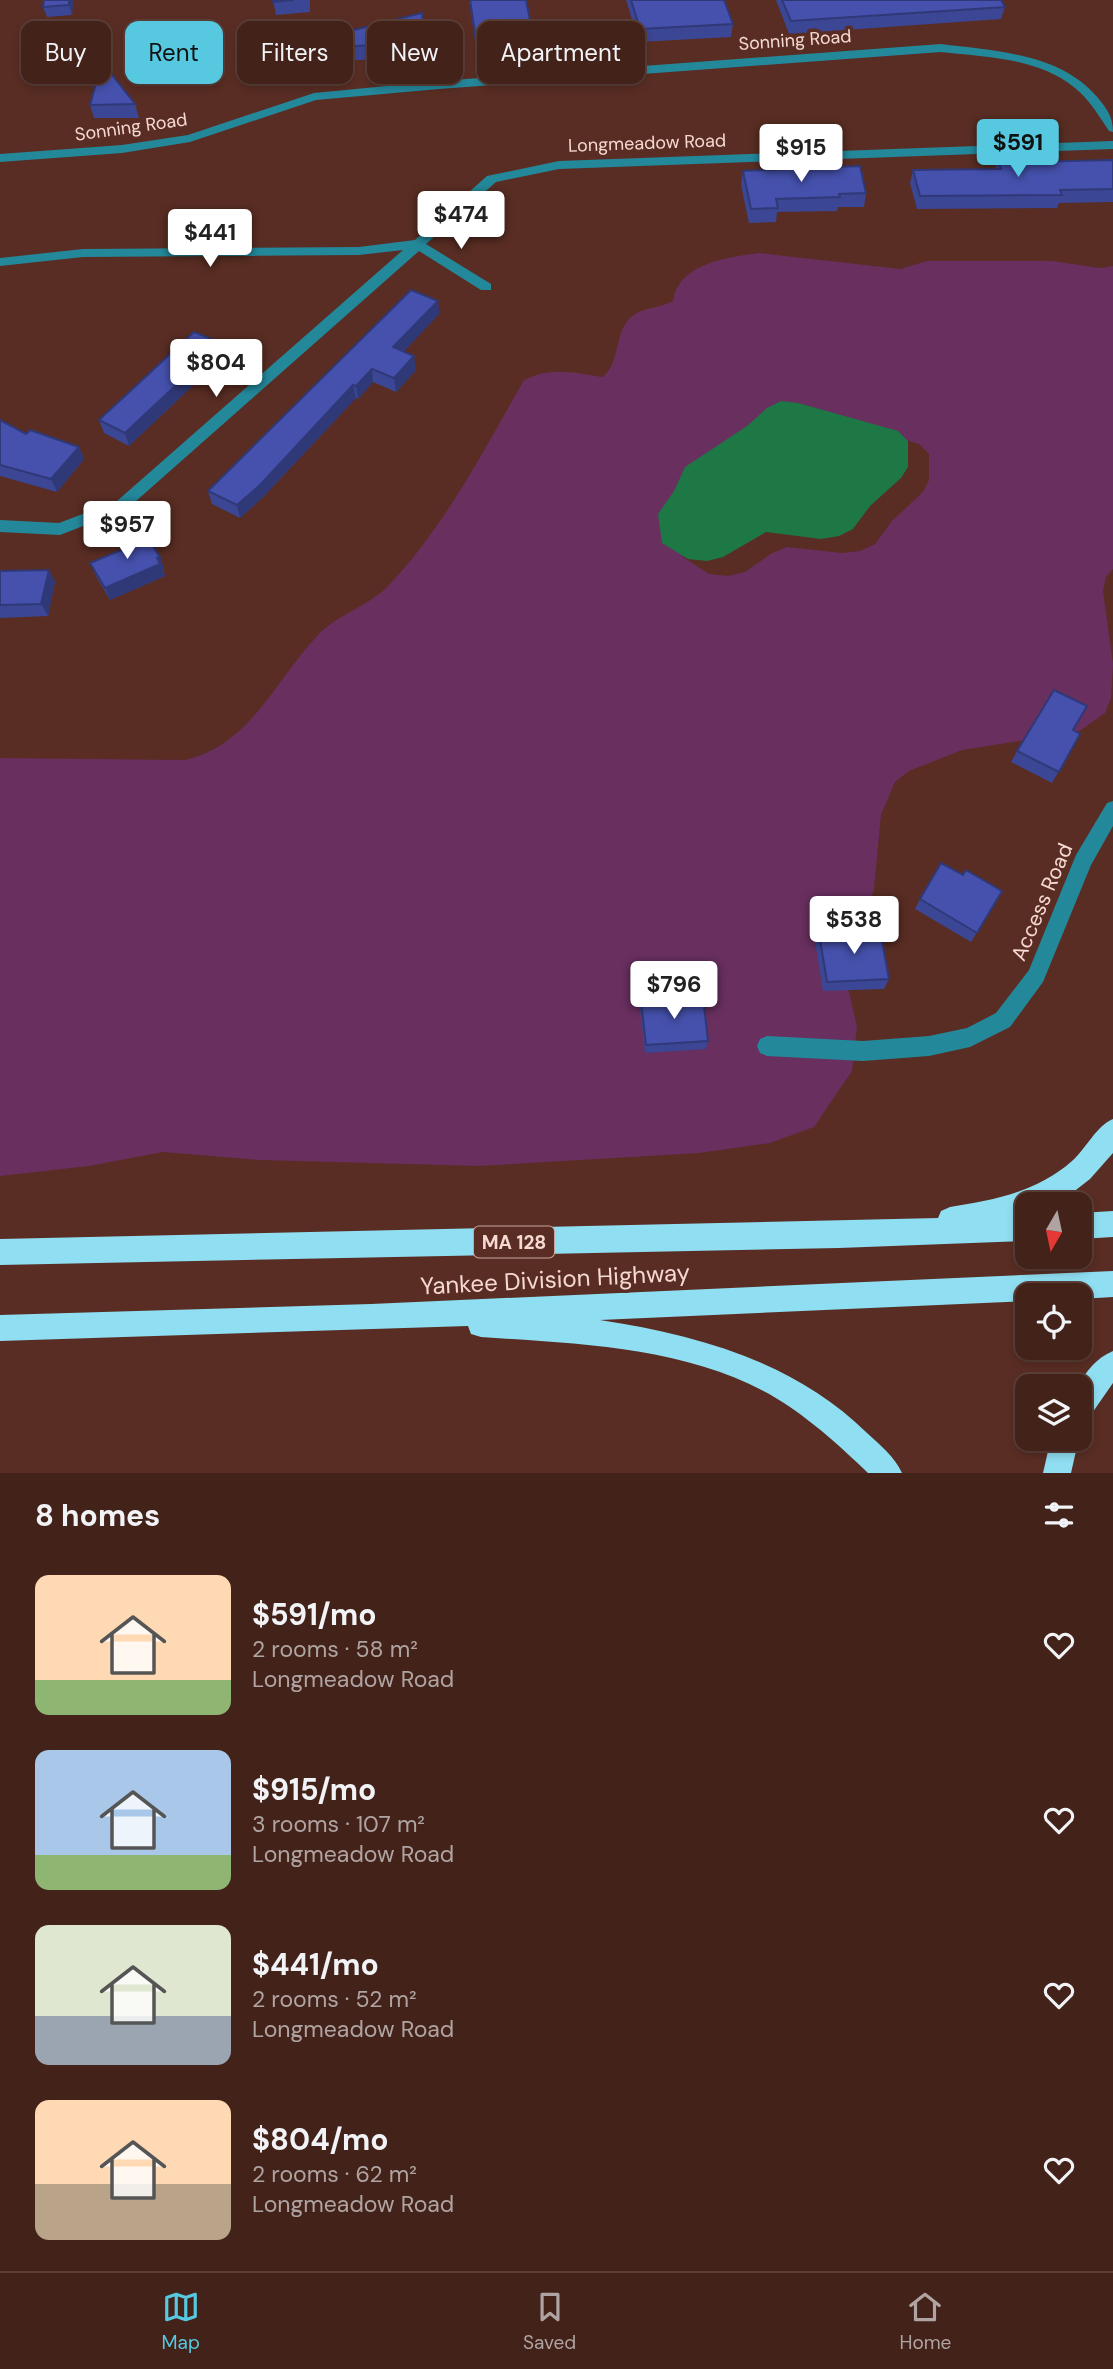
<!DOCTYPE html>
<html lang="en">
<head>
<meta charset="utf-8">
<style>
  body { margin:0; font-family:"DM Sans",sans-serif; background:#4d2f27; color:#f1f3f6; height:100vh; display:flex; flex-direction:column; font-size:26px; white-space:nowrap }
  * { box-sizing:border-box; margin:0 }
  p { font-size:23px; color:#afa4a2 }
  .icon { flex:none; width:38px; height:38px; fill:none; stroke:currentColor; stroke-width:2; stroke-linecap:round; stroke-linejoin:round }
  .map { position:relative; height:1473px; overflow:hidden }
  .drawer { display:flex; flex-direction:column; background:#43221a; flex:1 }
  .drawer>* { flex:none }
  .guide { position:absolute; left:21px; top:21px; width:700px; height:63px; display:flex; gap:14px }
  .needle { width:46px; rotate:189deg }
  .tools { position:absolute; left:1015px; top:1192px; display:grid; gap:14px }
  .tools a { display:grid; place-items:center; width:77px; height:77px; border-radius:14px; background:#43221a; box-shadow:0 4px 10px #0003,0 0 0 2px #5b3f39; font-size:35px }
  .price { position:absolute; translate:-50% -60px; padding:0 16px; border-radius:7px; background:#fff; color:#222; font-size:23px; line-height:46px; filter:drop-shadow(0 2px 4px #0008) }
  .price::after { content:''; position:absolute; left:50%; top:42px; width:21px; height:16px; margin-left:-10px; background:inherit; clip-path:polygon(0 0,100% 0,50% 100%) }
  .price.selected { background:#56c9e1; color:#111 }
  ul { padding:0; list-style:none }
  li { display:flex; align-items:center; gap:21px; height:175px; padding:0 35px }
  li span { display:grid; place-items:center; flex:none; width:196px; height:140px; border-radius:14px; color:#555 }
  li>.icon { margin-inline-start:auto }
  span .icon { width:84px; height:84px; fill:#fffc; stroke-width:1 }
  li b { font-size:30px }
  h2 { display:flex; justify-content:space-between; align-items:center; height:84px; padding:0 35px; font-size:30px }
  .chip { padding:0 24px; border-radius:14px; background:#43221a; box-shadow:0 4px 10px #0003,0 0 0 2px #5b3f39; font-size:24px; line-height:63px }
  .chip.selected { background:#56c9e1; color:#111 }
  .dock { display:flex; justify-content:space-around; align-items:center; height:98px; border-top:2px solid #5b3f39; background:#43221a; font-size:19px; color:#afa4a2 }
  .dock a { display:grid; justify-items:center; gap:4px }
  .dock .selected { color:#56c9e1 }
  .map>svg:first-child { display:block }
  .green { fill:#682f5f; fill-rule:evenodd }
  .water { fill:#1d7846 }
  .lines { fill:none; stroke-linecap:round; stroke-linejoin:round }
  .minor { fill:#24889b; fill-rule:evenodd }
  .highway { fill:#8fdef1; fill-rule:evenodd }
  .wall { fill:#3b4694 }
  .shaded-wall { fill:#303978 }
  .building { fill:#4551ac; stroke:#303978; stroke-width:2 }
  .labels { text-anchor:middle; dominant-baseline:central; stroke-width:7; stroke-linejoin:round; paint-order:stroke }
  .far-street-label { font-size:18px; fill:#f6d9d2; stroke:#592d23 }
  .shield { fill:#592d23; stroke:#c7a59e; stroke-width:2 }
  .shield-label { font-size:19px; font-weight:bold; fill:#f6d9d2 }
  .street-label { font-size:21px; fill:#f6d9d2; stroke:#592d23 }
  .near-street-label { font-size:24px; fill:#f6d9d2; stroke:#592d23 }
</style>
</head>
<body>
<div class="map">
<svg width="1113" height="1473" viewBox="0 0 1113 1473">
  <rect width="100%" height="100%" fill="#592d23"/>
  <!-- green -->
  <path class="green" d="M759,253L900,269L927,261H1052L1100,268L1113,266V569L1106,577L1103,591L1113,664L1111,698L1105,713L1078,732L962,750L909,771L895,782L881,815L874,889L850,964L847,984L857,1027L852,1071L814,1127L770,1143L699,1153L479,1166L260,1160L163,1152L89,1166L0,1176V758L185,760C250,745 275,681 317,636C337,614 370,606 390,584C446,524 484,450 524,380C551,366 575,373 603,377C621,361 614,332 631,317C643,307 660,308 673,301C678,263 729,257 759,253ZM818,415L919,444L929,454V480L923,492L892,521L875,544L860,551L842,553L787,547L772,553L745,572L728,576L709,574L683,557L678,529Z"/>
  <!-- water -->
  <path class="water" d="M781,401L798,403L898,431L908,441V467L901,478L870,506L853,529L839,536L821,539L766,532L723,557L707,561L688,559L662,543L658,514L674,491L685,467L747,426L767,408Z"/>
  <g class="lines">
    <!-- minor -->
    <path class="minor" d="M941,44C995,51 1061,53 1098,98C1107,109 1113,117 1113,132L1109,131C1099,116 1089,99 1075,88C1039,58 986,57 941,52L439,89L316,100L190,142L122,153L0,162V154L122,145L188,135L314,93L439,81Z
      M1113,141V149L559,169L496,182L426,244L491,284V290H481L419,251L127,509L60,535L0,532V520L59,523L117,501L403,250L359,255L83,257L0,266V258L83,249L359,247L415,240L487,176L559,161Z
      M1113,801V826L1091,865L1043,982L1010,1027L970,1047L929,1056L863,1061L767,1056L760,1053L757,1046L760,1039L767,1036L863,1041L929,1036L967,1028L996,1013L1029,970L1076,855L1107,803Z"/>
    <!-- highway -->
    <path class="highway" d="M1113,1119V1153L1090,1179L1072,1193L1053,1204H1027V1241L839,1248L0,1265V1239L938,1218L941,1211L950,1207C994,1200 1037,1192 1072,1161C1086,1149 1096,1126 1113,1119Z
      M1113,1211V1237L1080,1239V1213Z
      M1113,1271V1297L1080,1299V1295H1027V1301L600,1320C698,1335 795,1362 867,1433C880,1445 895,1457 902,1473H868C843,1449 819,1427 790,1407C702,1347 584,1344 481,1337L471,1334L468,1326L0,1341V1315L371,1304Z
      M1113,1351V1383L1090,1416L1080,1420V1386H1077C1087,1371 1096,1358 1113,1351Z
      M1051,1438H1079L1071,1473H1043Z"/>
  </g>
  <!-- wall -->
  <path class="wall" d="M73,0L72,15L47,17L43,7Z
    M273,0H310V12L276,15Z
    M469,0H526L533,36V49L477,53Z
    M626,0H724L733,24L731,37L639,42Z
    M776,0H1001L1005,7L1001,19L789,34Z
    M422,13L426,56L342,61L338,34Z
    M135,104L139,118H94L90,105Z
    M998,160L1027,162L1113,160V202L1059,203L1057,208L917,209L910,183L913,170L995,169Z
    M743,171L866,193L864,207H838L837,211L777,212L776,222L749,223L741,185Z
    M438,301L439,314L403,352L416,370L396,392L373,382L358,399L356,398L263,497L240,518L212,504L208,491Z
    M224,356L129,446L104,433L99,420Z
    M0,420L26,434L79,447L84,459L57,492L0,476Z
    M121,543L160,557L164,569L163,570L165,576L110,600L96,576L90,563L123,549Z
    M49,570L55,582L48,616L0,618V571Z
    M1073,730L1080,734L1052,783L1011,762L1017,751Z
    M1002,891L971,942L915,909L920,899Z
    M819,933L889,979L884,989L823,991L815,942Z
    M641,1001L708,1041L706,1049L645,1053L640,1010Z"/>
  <!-- shaded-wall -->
  <path class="shaded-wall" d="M69,0H73L72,15L69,5Z
    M438,301L439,314L395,361L393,347Z
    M221,343L224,356L129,446L125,433Z
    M414,356L416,370L396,392L394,378Z
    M372,369L373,382L358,399L356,386Z
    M353,385L356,398L263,497L240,518L237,505Z
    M79,447L84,459L57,492L51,479Z
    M160,557L164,569L163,570L165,576L110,600L105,588Z
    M49,570L55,582L48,616L41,604Z"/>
  <!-- building -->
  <path class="building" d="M44,0H69V5L43,7Z
    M273,0H294L273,2Z
    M470,0H526L533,36L476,40Z
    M631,0H724L733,24L640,29Z
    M782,0H1001L1005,7L791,21Z
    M422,13L425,42L340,47L338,34Z
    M102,62L135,104L90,105Z
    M998,160H1026L1027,162L1113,160V189L1060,190L1062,195L920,196L913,170L1001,169Z
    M860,166L866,193L839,194L840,197L776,199L778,208L751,209L743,171Z
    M411,290L438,301L393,347L414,356L394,378L372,369L356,386L353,385L260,485L237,505L208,491Z
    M194,332L221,343L125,433L99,420Z
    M0,420L26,434L30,430L79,447L51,479L0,465Z
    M144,533L160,557L157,558L160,564L105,588L90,563L124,549L121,543Z
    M49,570L41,604L0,605V571Z
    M1054,690L1087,706L1073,730L1080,734L1059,772L1017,751Z
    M941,863L963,875L966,870L1002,891L977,933L920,899Z
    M880,930L889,979L827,982L819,933Z
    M703,997L708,1041L646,1045L641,1001Z"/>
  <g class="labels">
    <!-- far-street labels -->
    <g class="far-street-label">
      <text transform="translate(795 40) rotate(-4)">Sonning Road</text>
      <text transform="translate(131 127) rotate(-8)">Sonning Road</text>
      <text transform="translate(647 143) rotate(-2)">Longmeadow Road</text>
    </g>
    <!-- shield labels -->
    <rect class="shield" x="474" y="1226.5" width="80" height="31" rx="5"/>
    <g class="shield-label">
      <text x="514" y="1242">MA 128</text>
    </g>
    <!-- street labels -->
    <g class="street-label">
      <text transform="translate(1042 902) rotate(-67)">Access Road</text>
    </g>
    <!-- near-street labels -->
    <g class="near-street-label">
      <text transform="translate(555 1279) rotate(-3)">Yankee Division Highway</text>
    </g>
  </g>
</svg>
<div class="tools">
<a><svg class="needle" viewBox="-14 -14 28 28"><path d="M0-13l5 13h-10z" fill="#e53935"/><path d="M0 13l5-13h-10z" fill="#afa4a2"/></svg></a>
<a><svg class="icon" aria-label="locate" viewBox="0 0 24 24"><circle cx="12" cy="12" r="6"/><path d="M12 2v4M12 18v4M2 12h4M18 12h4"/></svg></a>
<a><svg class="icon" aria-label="layers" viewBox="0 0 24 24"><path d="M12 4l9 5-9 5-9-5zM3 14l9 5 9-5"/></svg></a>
</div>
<b class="price selected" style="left:1018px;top:179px">$591</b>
<b class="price" style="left:801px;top:184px">$915</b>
<b class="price" style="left:461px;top:251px">$474</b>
<b class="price" style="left:210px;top:269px">$441</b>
<b class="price" style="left:216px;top:399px">$804</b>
<b class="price" style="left:127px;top:561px">$957</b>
<b class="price" style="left:854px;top:956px">$538</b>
<b class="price" style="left:674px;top:1021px">$796</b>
<div class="guide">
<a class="chip">Buy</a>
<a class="chip selected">Rent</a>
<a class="chip">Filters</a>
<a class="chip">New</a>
<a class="chip">Apartment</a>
</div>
</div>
<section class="drawer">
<h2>8 homes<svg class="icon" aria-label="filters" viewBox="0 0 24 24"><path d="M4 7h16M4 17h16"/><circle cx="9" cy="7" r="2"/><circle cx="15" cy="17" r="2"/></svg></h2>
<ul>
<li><span style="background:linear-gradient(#ffd9b3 75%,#8fb573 0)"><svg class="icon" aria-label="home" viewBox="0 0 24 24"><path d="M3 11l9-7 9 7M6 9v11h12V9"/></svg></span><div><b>$591/mo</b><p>2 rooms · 58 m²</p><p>Longmeadow Road</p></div><svg class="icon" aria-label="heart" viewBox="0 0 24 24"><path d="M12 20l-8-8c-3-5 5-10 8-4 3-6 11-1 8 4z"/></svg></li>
<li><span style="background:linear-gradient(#a9c7e8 75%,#8fb573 0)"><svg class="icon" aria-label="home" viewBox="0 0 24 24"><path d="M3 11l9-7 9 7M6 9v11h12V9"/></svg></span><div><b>$915/mo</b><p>3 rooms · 107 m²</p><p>Longmeadow Road</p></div><svg class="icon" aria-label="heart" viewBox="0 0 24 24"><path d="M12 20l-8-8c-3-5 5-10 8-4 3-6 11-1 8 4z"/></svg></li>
<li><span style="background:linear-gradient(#dfe7d0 65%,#9aa5b1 0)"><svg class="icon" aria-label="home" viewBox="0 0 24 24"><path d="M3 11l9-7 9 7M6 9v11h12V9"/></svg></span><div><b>$441/mo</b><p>2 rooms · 52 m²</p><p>Longmeadow Road</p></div><svg class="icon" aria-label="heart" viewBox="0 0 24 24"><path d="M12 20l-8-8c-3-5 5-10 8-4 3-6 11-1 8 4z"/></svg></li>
<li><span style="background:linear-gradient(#ffd9b3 60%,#b9a48a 0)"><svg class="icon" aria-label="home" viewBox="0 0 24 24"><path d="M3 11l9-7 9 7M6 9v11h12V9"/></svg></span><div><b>$804/mo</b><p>2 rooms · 62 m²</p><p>Longmeadow Road</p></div><svg class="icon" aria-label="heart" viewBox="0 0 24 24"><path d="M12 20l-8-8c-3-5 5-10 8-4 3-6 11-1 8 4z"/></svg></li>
</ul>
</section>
<nav class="dock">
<a class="selected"><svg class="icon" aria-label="map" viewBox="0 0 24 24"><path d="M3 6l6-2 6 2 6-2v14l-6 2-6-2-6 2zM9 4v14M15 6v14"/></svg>Map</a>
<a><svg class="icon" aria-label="saved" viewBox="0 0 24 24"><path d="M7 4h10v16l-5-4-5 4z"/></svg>Saved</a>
<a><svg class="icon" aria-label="home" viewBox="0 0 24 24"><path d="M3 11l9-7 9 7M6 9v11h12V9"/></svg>Home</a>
</nav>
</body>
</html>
